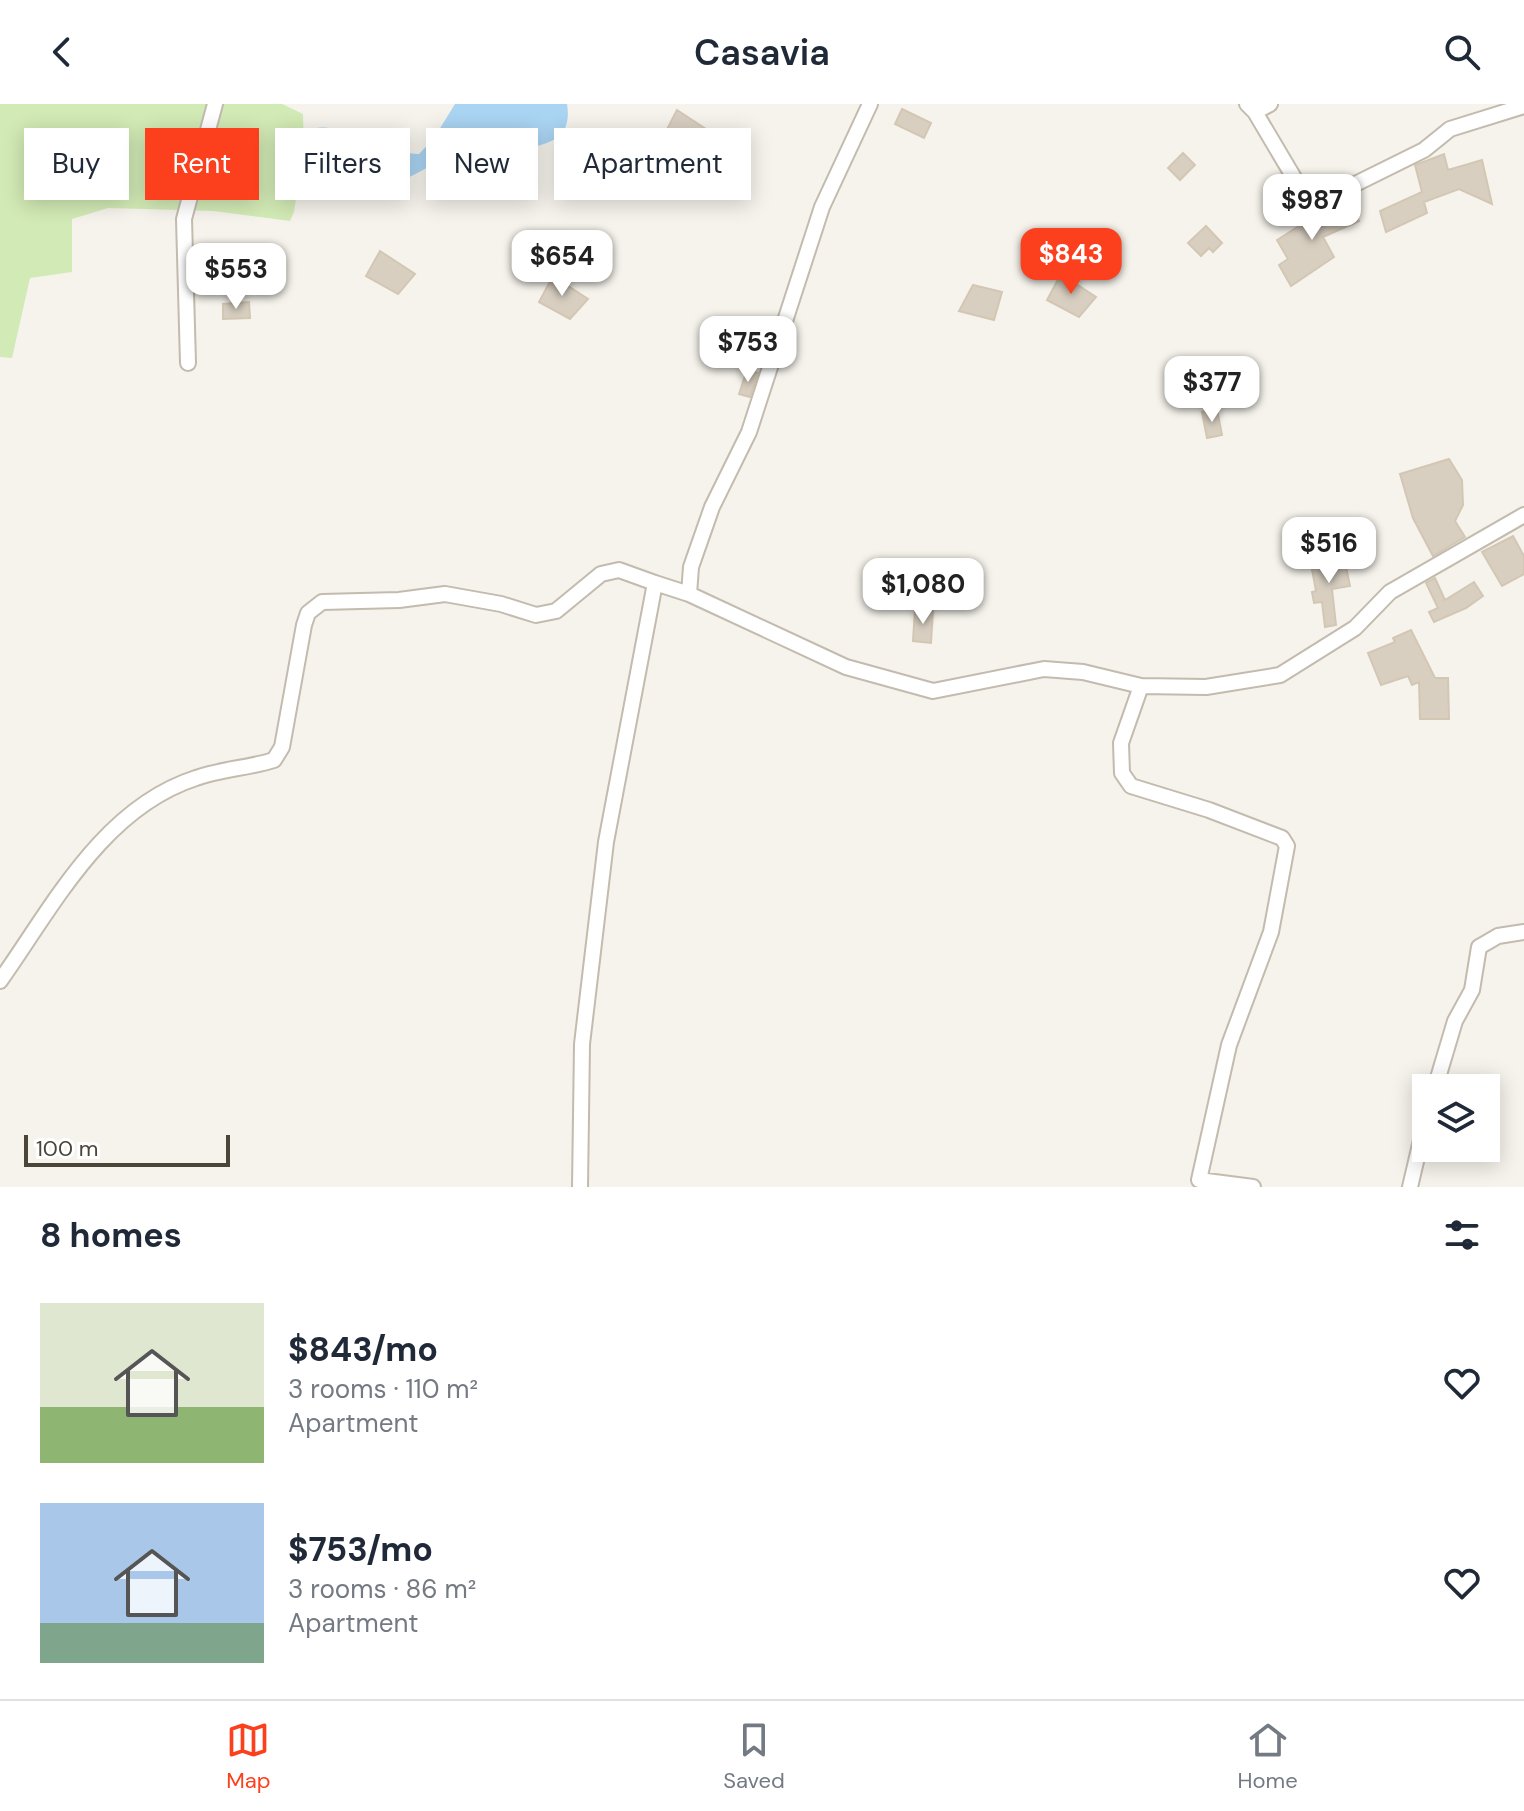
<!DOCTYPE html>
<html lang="en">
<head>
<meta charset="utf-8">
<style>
  body { margin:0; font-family:"DM Sans",sans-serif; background:#f6f6f7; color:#1f2937; height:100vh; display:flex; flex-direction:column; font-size:30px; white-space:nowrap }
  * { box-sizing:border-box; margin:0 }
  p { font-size:26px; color:#747a83 }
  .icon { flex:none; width:44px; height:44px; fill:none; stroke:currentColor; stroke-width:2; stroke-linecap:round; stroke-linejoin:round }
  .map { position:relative; height:1083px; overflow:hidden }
  .sheet { display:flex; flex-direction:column; background:#fff; flex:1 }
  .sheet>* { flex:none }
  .guide { position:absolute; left:24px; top:24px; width:800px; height:72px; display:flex; gap:16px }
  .buttons { position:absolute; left:1412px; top:970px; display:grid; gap:16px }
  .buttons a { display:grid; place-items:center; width:88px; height:88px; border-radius:0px; background:#fff; box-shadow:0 4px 20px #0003; font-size:40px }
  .scale { position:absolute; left:24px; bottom:20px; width:206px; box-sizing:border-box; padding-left:8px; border:4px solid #4b4439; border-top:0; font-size:22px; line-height:28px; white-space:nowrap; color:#4b4439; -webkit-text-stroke:6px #fff; paint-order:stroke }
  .price { position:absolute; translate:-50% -68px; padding:0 18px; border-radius:16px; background:#fff; color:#222; font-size:26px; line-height:52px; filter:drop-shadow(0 2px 4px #0008) }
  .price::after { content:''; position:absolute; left:50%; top:48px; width:24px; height:18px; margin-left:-12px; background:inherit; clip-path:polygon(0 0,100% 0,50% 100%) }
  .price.current { background:#fc3f1d; color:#fff }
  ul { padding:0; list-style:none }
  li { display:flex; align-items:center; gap:24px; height:200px; padding:0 40px }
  li span { display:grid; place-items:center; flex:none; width:224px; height:160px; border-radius:0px; color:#555 }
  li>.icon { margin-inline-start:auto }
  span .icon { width:96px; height:96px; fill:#fffc; stroke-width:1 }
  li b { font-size:34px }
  h2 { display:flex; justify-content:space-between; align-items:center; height:96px; padding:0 40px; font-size:34px }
  .chip { padding:0 28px; border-radius:0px; background:#fff; box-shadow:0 4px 20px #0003; font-size:28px; line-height:72px }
  .chip.current { background:#fc3f1d; color:#fff }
  header { display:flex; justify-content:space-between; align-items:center; height:104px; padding:0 40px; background:#fff; font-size:36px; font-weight:600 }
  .dock { display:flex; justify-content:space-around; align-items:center; height:112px; border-top:2px solid #e0e1e3; background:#fff; font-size:22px; color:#747a83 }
  .dock a { display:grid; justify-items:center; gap:4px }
  .dock .current { color:#fc3f1d }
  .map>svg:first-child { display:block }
  .green { fill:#d2eab5 }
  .water { fill:#a9d4f2 }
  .building { fill:#d8cfc1; stroke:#d3c7b4; stroke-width:2 }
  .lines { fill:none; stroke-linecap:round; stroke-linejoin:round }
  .street-casing { stroke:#c2bbae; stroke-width:18 }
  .street { stroke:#fff; stroke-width:14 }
</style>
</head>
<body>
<header><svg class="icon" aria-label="back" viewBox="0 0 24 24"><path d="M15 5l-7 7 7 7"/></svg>Casavia<svg class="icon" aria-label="search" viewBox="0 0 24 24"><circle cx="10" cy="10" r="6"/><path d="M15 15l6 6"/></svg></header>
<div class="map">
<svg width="1524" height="1083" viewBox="0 0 1524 1083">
  <rect width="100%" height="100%" fill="#f6f3ec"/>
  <!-- green -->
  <path class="green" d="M0,0H282L303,10L304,43L294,108L290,117L213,107L108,104L72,115V168L30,174L12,254L0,253Z"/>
  <!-- water -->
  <path class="water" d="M455,0H567C569,11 568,26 558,33C535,50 500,41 474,45C434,53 401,86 360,90C340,92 319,86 300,83L303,30C329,12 357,37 381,45C392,49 407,49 419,50L434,34Z"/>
  <!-- building -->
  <path class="building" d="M902,5L931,19L924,34L895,20Z
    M677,6L712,29L695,49L664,31Z
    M617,28L652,51L634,71L603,53Z
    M1183,49L1195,61L1180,76L1168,64Z
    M1444,50L1448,66L1482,56L1492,100L1459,85L1424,98L1427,109L1386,128L1380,107L1422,88L1415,61Z
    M1349,99L1359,117L1323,133L1334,153L1291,182L1279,161L1288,155L1277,136L1302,120L1295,110L1304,104L1314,107L1321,117Z
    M1206,122L1222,139L1213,148L1209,144L1201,152L1188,139Z
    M380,147L415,170L398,190L366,172Z
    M1061,170L1096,193L1079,213L1047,196Z
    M553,172L588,195L570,215L539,198Z
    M973,181L1002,188L994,216L959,207Z
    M249,198L250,214L223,215V200Z
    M747,266L758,269L750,293L739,290Z
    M1217,305L1222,331L1207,334L1202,308Z
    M1449,355L1462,376L1463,401L1455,417L1465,433L1433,452L1413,414L1400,370Z
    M1513,432L1524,452V470L1502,482L1482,448Z
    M1344,453L1350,482L1332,485L1336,521L1325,523L1322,498L1314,499L1312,488L1316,487L1311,460Z
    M1435,474L1445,496L1474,478L1483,492L1466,504L1434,518L1429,508L1438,504L1426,479Z
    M915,505L933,506L931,539L913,537Z
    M1411,526L1435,574H1448L1449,615H1420L1419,578L1412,581L1408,572L1381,581L1368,549L1395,538L1393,534Z"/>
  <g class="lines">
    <defs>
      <path id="street" d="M1247,0L1255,8L1306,94L1319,98L1424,46L1450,25L1524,2
        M1255,8L1270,0
        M188,259L184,115L215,0
        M689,490L846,563L933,587L1044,565L1083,568L1141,582L1206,583L1280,571L1355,524L1390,488L1524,411
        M1141,582L1121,639L1122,669L1131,682L1209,706L1282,734L1287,742L1271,828L1229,941L1199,1076L1253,1083
        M0,877C53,802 103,704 196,674C221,665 249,664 274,656L282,643L304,521L308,509L322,498L399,496L445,490L501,500L536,511L556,507L601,470L619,466L655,479
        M1435,984L1455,917L1472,886L1479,843L1498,832L1524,828
        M580,1083L582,940L606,738L655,479L689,490L691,463L712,403L749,328L822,103L870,0
        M1410,1083L1426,1015"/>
    </defs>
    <!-- street casing -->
    <use href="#street" class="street-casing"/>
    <!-- street -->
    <use href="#street" class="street"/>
  </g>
</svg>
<div class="buttons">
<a><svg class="icon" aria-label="layers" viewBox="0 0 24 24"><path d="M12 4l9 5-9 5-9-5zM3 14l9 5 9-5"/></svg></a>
</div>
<div class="scale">100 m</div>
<b class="price" style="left:1312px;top:138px">$987</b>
<b class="price current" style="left:1071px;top:192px">$843</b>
<b class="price" style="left:562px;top:194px">$654</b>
<b class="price" style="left:236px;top:207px">$553</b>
<b class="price" style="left:748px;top:280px">$753</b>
<b class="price" style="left:1212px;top:320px">$377</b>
<b class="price" style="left:1329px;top:481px">$516</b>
<b class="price" style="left:923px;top:522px">$1,080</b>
<div class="guide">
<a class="chip">Buy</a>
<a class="chip current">Rent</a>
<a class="chip">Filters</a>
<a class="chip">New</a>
<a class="chip">Apartment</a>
</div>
</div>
<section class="sheet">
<h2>8 homes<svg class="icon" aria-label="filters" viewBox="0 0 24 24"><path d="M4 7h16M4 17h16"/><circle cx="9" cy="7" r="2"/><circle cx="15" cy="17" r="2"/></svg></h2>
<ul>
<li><span style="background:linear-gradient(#dfe7d0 65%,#8fb573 0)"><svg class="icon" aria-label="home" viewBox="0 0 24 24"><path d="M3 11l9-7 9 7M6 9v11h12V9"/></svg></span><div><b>$843/mo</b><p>3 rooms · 110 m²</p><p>Apartment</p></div><svg class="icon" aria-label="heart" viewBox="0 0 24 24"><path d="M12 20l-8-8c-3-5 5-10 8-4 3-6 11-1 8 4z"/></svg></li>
<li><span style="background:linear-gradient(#a9c7e8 75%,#7fa58c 0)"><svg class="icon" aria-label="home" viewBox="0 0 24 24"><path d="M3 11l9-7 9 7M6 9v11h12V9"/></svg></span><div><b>$753/mo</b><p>3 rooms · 86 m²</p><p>Apartment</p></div><svg class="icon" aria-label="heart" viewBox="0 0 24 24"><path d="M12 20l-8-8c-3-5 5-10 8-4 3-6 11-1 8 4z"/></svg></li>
</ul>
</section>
<nav class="dock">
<a class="current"><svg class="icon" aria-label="map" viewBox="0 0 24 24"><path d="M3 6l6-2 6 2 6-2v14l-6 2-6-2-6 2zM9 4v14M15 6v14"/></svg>Map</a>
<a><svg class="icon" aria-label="saved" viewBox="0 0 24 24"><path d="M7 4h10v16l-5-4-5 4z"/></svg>Saved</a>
<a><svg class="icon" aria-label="home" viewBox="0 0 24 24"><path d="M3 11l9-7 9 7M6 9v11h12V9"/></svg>Home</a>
</nav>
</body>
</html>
